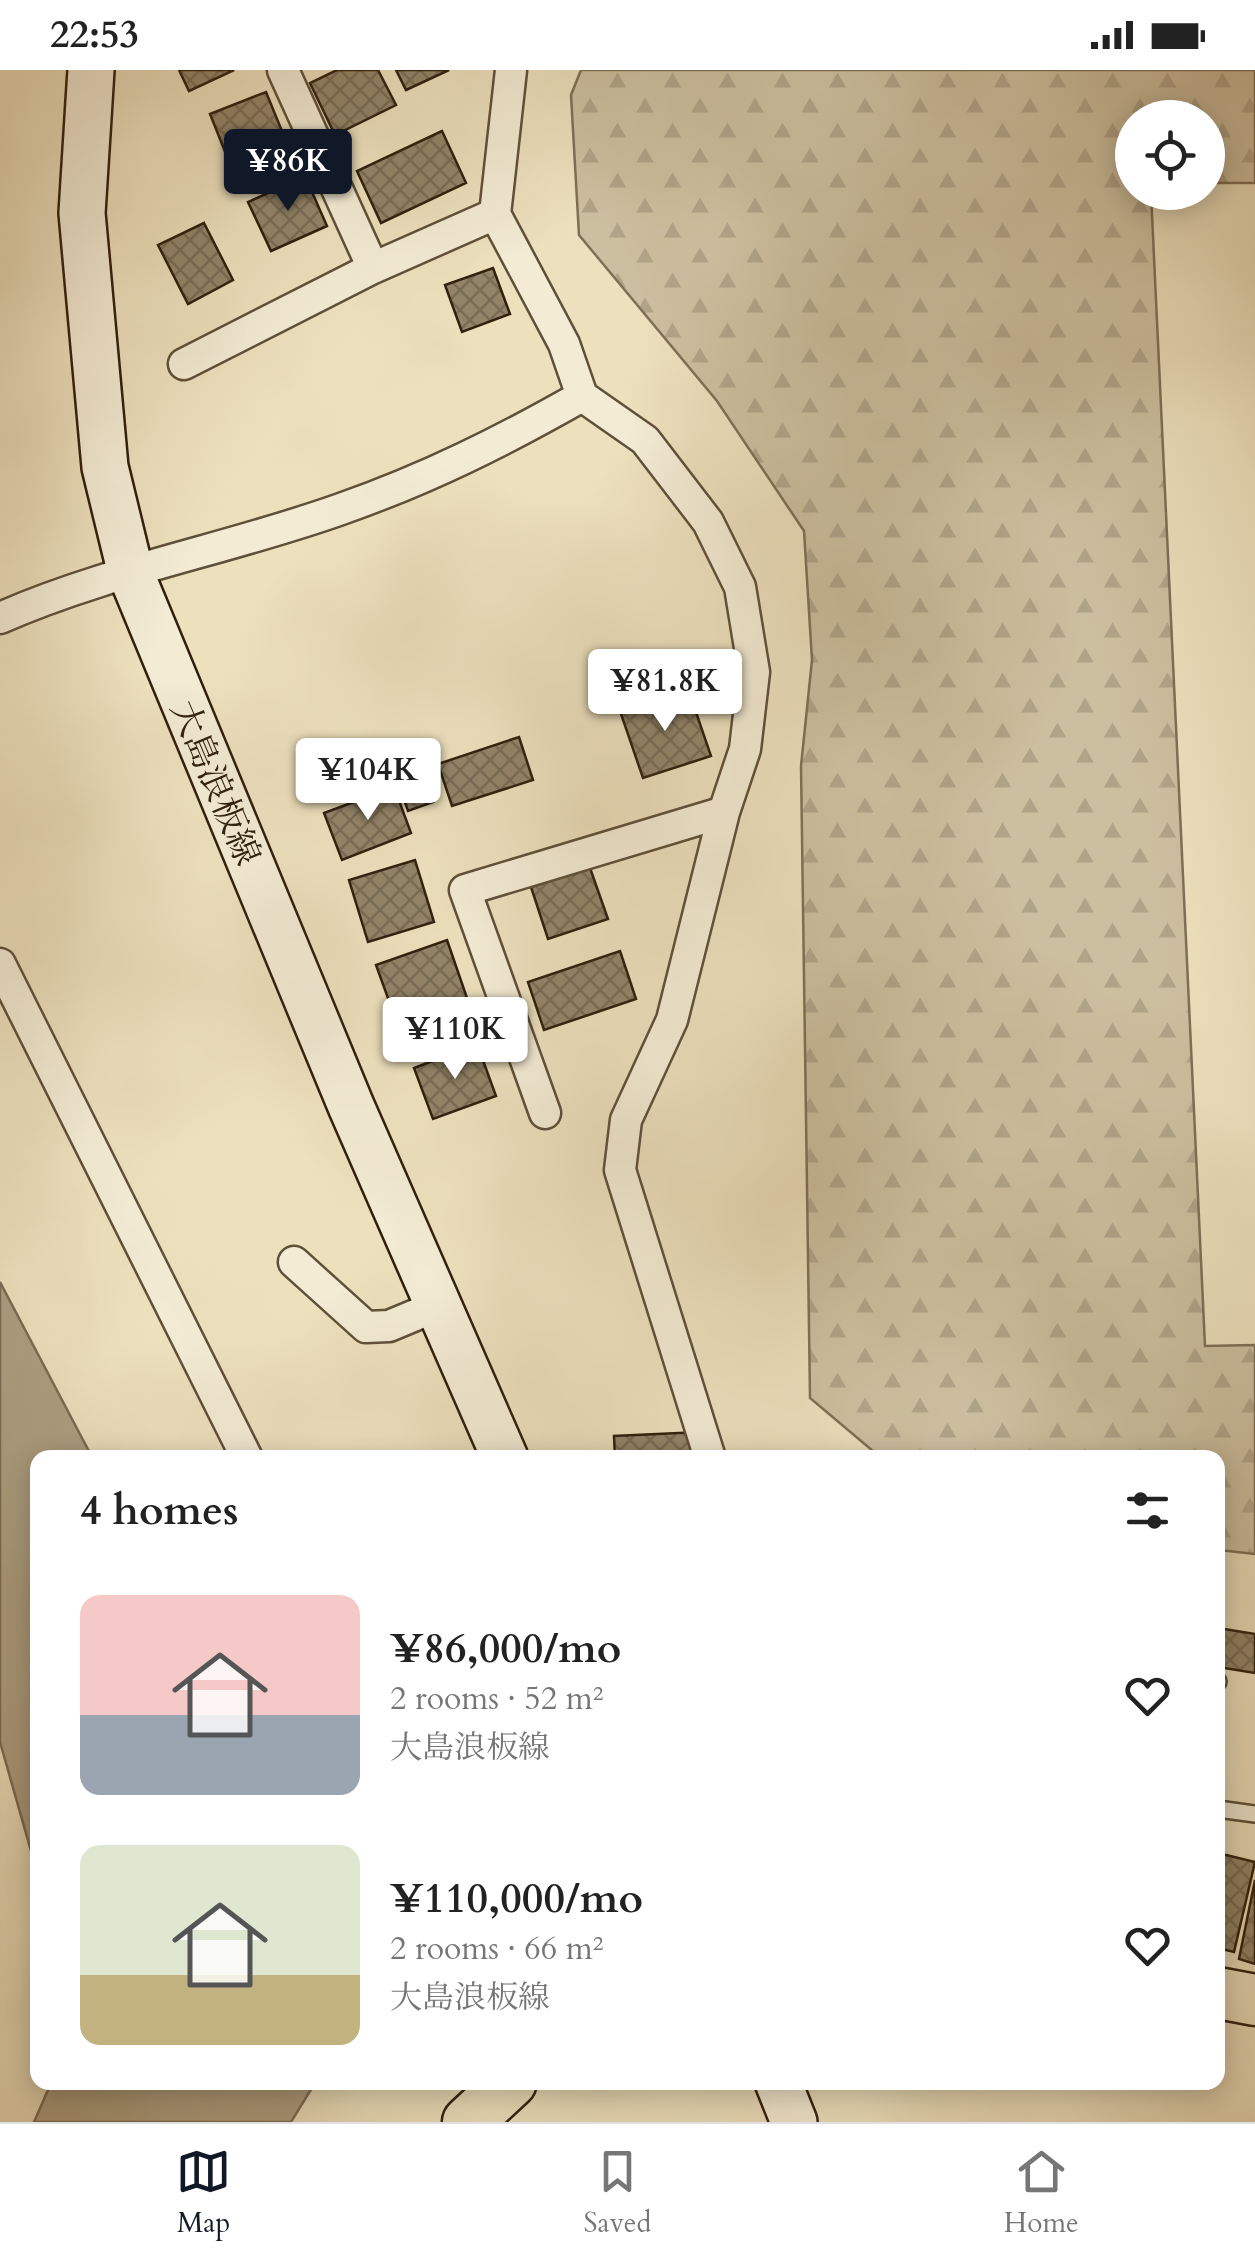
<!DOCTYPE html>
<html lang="en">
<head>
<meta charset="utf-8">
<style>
  body { margin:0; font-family:Cardo,"Noto Serif JP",serif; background:#f2f2f2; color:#222; height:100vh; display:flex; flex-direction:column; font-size:38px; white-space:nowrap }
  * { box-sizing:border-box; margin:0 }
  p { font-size:32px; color:#767676 }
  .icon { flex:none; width:55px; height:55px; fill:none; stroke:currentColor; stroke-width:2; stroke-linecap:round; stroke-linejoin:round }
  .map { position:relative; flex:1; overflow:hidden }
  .drawer { position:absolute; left:30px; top:1380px; width:1195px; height:640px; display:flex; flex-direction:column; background:#fff; border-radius:20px; box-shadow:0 5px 25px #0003 }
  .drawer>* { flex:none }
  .controls { position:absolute; left:1115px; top:30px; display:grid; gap:20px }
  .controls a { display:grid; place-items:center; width:110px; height:110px; border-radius:50%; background:#fff; box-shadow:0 5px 25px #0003; font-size:50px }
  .price { position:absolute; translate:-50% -85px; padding:0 22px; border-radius:10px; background:#fff; color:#222; font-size:32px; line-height:65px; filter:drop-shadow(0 2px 5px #0008) }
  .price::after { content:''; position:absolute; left:50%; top:60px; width:30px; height:22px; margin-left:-15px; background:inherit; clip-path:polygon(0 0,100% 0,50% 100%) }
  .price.on { background:#111827; color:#fff }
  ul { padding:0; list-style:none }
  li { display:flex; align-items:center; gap:30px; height:250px; padding:0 50px }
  li span { display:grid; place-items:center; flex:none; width:280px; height:200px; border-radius:20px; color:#555 }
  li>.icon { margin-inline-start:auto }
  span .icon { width:120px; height:120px; fill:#fffc; stroke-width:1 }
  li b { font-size:42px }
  h2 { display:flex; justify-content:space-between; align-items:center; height:120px; padding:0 50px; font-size:42px }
  .status { display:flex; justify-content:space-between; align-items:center; height:70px; padding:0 50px; background:#fff; direction:ltr }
  .status svg { height:28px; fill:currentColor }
  .menu { display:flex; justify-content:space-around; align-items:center; height:140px; border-top:2px solid #e0e0e0; background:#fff; font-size:28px; color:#767676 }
  .menu a { display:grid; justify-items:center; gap:5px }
  .menu .on { color:#111827 }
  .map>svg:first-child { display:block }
  .forest { fill:url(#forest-firs); stroke:#7e7056; stroke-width:2.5 }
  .water { fill:#ac9f81; stroke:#7a6c53; stroke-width:2.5 }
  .building { fill:url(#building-cross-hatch); stroke:#30200d; stroke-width:2.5 }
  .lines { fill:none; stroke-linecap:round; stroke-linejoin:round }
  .lane-casing { stroke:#5f5039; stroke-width:20 }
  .street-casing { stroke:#5f5039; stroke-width:35 }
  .secondary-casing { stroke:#30200d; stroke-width:50 }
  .primary-casing { stroke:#30200d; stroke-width:55 }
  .lane { stroke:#f3ebd4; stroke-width:15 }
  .street { stroke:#f3ebd4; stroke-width:30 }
  .secondary { stroke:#f3ebd4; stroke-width:45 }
  .primary { stroke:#ece0bd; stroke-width:50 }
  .labels { text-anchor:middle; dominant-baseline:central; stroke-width:8; stroke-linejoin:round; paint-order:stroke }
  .street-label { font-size:35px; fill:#30200d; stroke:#f3ebd4 }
</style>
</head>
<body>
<div class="status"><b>22:53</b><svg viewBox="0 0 49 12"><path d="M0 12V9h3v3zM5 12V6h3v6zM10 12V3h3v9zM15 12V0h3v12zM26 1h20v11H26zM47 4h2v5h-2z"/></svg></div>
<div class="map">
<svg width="1255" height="2052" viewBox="0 0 1255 2052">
  <defs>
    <pattern id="forest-firs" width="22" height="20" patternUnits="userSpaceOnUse" patternTransform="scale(2.5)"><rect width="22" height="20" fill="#ccbf9f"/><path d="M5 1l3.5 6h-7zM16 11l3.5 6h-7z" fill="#b0a488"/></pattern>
    <pattern id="building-cross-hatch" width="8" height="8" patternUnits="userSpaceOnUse" patternTransform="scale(2.5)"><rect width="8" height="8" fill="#928469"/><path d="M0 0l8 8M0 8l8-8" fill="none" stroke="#786c55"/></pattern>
  </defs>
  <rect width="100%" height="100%" fill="#ece0bd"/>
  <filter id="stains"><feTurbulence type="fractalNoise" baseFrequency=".002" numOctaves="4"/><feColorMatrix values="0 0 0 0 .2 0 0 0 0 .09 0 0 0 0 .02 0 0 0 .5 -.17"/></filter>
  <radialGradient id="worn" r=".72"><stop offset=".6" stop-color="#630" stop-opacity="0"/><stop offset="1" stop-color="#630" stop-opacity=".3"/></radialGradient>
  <!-- forest -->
  <path class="forest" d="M581,0H1255V113H1208V48H1132V122L1151,123L1205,1276L1255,1275V1484L1218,1480V1388L880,1387L810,1328L801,696L812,590L804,461L717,331L579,165L571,25Z"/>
  <!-- water -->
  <path class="water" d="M0,1212L92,1387L38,1388L37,1802L0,1672Z
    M51,2013V2012L315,2013L291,2052H34Z"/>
  <!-- building -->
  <path class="building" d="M179,0H234L189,21Z
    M337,0H378L396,35L335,65L310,13Z
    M396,0H449L406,20Z
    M266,22L284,66L228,89L210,44Z
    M442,61L466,113L381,153L357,101Z
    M305,106L327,156L271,181L248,132Z
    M204,153L233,210L188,234L158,175Z
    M493,198L510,244L462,262L445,215Z
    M688,619L711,686L643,708L620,641Z
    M519,667L533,710L452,736L438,694Z
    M423,706L433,732L408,741L399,715Z
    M394,717L411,763L342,790L324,743Z
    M415,790L434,852L368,872L349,810Z
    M590,798L608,849L548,869L531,817Z
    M447,870L467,928L397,953L376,895Z
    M620,881L636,929L544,960L528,912Z
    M477,974L496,1026L433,1049L414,998Z
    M700,1362L701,1388H615L614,1366Z
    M1218,1558L1255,1564V1603L1218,1597Z
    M1218,1783L1255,1792L1234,1882L1218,1878Z
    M1255,1810V1894L1239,1889Z"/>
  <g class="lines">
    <defs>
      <path id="lane" d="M1218,1612V1611
        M1218,1739L1255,1744"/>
      <path id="street" d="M283,0L373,198
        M495,144L564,274L582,326L645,370L708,452L740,517L754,602L745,679L724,742L672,950L626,1050L620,1100L710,1388
        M184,294L373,198L495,144L511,0
        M0,548C109,500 229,479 341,439C427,409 503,371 582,326
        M0,894L247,1388
        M545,1043L465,820L724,742
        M294,1192L366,1257L389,1256L437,1236"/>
      <path id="secondary" d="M91,0L82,143L105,397L131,504L351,1036L505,1388
        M778,2012L794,2052"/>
      <path id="primary" d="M1218,1923L1255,1930
        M468,2052L511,2012"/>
    </defs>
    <!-- lane casing -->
    <use href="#lane" class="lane-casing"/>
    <!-- street casing -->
    <use href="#street" class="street-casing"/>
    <!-- secondary casing -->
    <use href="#secondary" class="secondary-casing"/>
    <!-- primary casing -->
    <use href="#primary" class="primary-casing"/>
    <!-- lane -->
    <use href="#lane" class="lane"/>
    <!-- street -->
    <use href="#street" class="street"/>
    <!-- secondary -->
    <use href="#secondary" class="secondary"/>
    <!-- primary -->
    <use href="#primary" class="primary"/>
  </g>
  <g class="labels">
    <!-- street labels -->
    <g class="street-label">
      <text transform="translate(215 713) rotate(67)">大島浪板線</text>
    </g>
  </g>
  <rect width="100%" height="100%" filter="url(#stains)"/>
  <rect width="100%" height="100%" fill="url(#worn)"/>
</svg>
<div class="controls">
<a><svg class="icon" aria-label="locate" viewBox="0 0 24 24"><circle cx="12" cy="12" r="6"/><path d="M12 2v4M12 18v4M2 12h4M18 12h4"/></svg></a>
</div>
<b class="price on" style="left:288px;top:144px">¥86K</b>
<b class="price" style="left:665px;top:664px">¥81.8K</b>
<b class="price" style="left:368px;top:753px">¥104K</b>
<b class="price" style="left:455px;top:1012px">¥110K</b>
<section class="drawer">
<h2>4 homes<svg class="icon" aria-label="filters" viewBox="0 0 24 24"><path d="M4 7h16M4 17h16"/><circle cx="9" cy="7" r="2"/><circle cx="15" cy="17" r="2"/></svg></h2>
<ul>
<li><span style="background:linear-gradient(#f6c9c9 60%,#9aa5b1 0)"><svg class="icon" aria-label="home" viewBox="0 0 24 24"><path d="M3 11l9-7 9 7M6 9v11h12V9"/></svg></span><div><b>¥86,000/mo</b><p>2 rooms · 52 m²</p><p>大島浪板線</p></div><svg class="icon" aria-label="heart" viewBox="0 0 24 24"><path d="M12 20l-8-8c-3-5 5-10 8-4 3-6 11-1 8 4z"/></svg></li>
<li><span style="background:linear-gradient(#dfe7d0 65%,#c2b280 0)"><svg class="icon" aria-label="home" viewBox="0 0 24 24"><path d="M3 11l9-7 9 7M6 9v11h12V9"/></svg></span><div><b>¥110,000/mo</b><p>2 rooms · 66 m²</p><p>大島浪板線</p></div><svg class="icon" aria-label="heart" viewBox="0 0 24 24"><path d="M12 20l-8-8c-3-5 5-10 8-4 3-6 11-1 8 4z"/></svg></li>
</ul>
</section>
</div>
<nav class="menu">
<a class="on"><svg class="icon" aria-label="map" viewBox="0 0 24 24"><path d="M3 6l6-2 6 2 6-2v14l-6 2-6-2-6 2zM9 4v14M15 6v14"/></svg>Map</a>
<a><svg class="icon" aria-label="saved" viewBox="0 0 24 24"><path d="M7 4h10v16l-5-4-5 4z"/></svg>Saved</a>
<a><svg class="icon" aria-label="home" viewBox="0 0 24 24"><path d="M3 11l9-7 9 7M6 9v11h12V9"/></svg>Home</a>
</nav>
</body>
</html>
